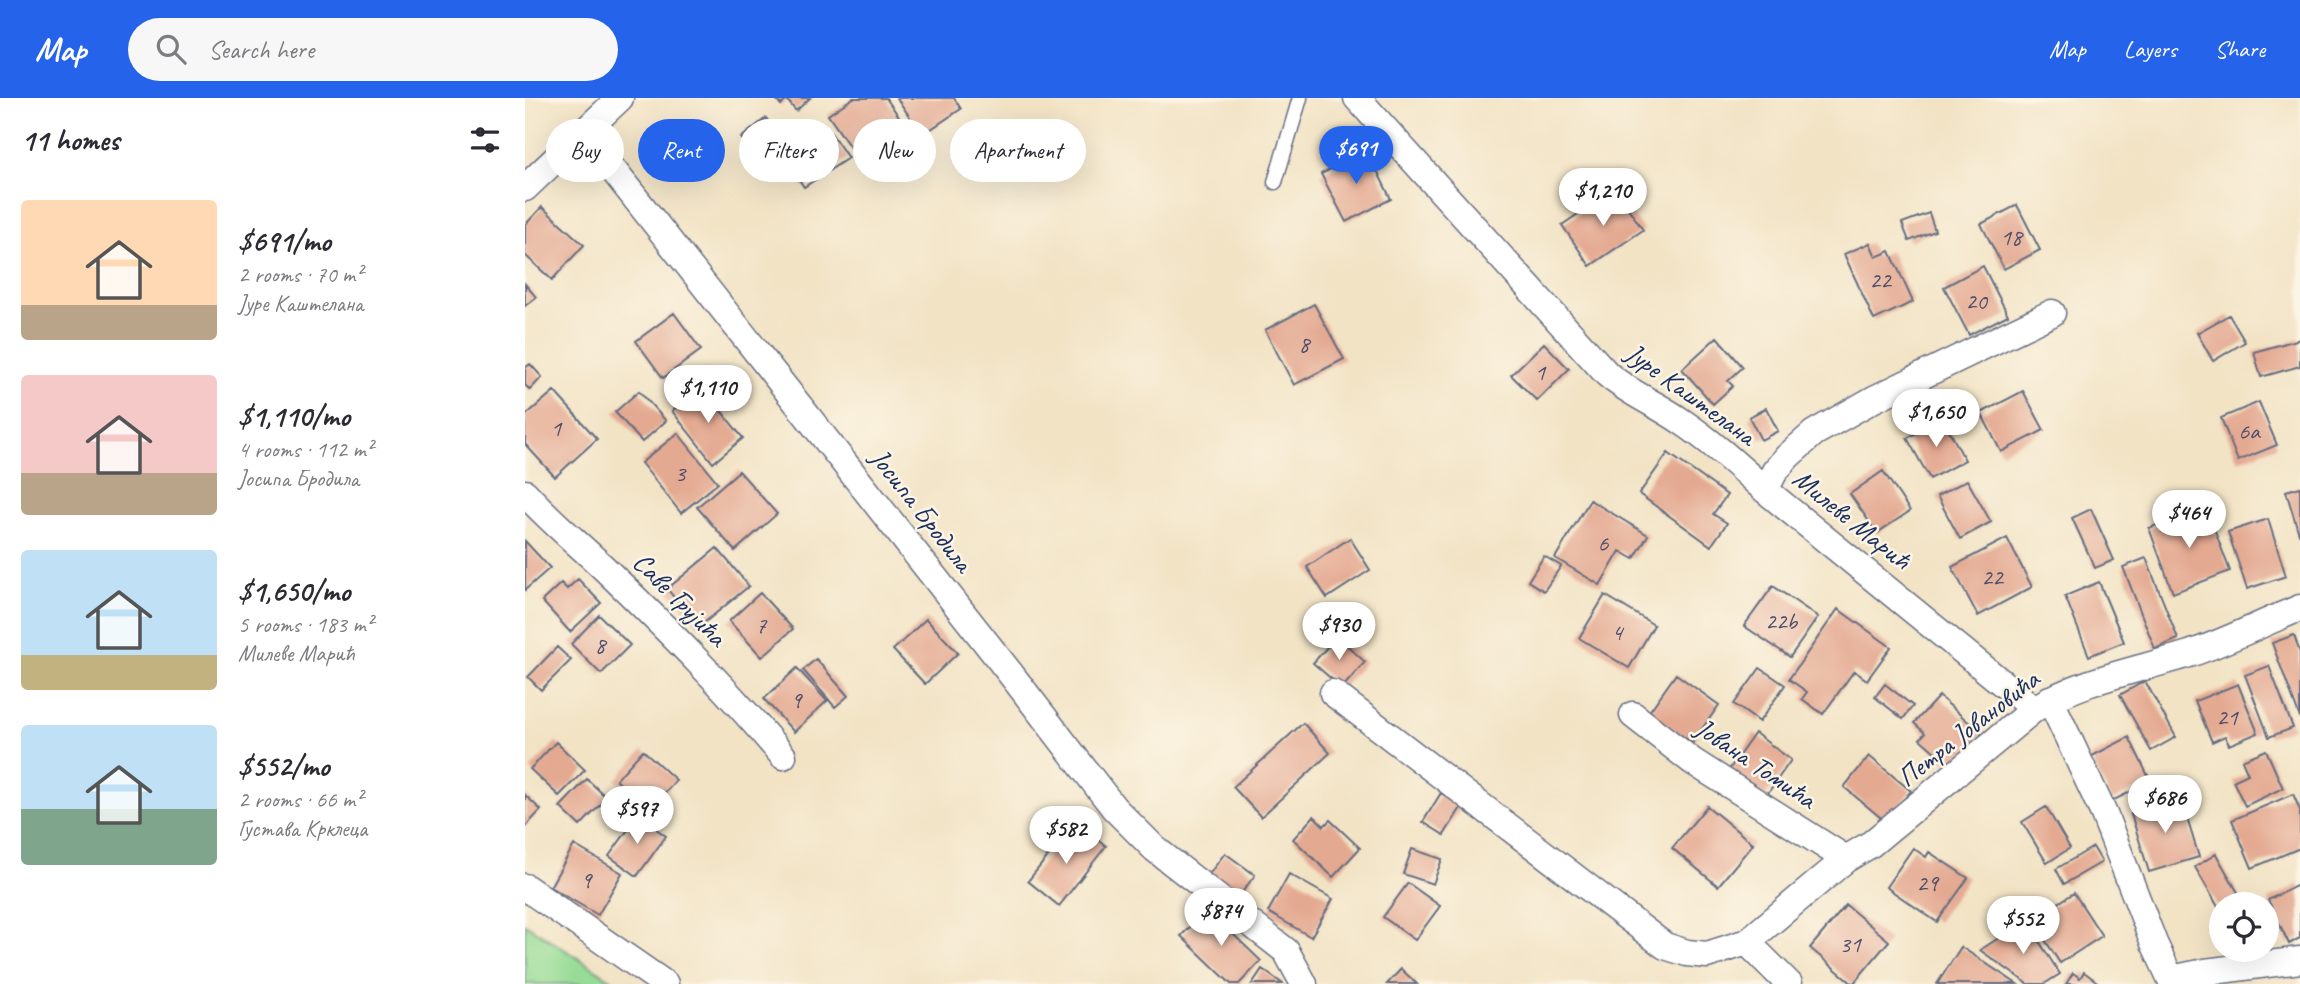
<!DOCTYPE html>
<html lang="en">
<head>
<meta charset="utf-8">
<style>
  body { margin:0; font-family:Caveat,sans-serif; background:#f7f7f7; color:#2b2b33; height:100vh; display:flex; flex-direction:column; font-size:26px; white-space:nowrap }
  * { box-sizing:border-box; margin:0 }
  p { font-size:23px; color:#7c7c81 }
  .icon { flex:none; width:38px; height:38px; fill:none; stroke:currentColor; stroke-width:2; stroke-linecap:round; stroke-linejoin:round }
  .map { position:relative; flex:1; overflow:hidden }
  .side { display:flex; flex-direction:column; background:#fff; width:525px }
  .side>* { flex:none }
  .top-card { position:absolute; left:21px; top:21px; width:665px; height:63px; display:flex; gap:14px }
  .controls { position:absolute; left:1684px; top:794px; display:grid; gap:14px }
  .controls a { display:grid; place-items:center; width:70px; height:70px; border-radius:50%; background:#fff; box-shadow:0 7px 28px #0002; font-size:35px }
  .price { position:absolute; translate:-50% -60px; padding:0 16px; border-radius:24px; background:#fff; color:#222; font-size:23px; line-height:46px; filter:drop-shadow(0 2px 4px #0008) }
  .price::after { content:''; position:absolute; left:50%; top:42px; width:21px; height:16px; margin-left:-10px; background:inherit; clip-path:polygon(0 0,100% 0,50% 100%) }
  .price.selected { background:#2563eb; color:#fff }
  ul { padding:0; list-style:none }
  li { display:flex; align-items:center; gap:21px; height:175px; padding:0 21px }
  li span { display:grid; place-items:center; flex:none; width:196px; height:140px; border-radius:7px; color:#555 }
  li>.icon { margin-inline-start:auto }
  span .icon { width:84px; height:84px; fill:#fffc; stroke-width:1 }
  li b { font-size:30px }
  h2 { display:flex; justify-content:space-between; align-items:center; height:84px; padding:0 21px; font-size:30px }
  .chip { padding:0 24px; border-radius:32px; background:#fff; box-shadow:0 7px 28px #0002; font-size:24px; line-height:63px }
  .chip.selected { background:#2563eb; color:#fff }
  header { display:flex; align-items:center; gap:42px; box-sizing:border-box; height:98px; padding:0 35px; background:#2563eb; color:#fff }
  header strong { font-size:33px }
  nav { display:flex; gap:38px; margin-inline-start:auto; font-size:24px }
  .search { width:490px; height:63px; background:#f7f7f7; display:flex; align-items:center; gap:18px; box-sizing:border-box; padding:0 24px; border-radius:38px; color:#7c7c81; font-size:26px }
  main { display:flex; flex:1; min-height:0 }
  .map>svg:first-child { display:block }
  .green { fill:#97dc96; stroke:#59867a; stroke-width:2 }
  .building { fill:#e4a991 }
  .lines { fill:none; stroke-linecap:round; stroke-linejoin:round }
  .lane-casing { stroke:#666e82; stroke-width:17 }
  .street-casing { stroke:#666e82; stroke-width:29 }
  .lane { stroke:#fff; stroke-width:14 }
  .street { stroke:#fff; stroke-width:26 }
  .labels { text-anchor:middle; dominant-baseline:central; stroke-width:5; stroke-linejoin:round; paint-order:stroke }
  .number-label { font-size:24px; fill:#4d4e6b }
  .street-label { font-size:28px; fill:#1b2f5e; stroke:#fcf5e5 }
</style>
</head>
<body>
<header>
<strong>Map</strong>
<div class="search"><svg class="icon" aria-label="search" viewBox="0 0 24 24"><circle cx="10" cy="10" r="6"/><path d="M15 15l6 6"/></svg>Search here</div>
<nav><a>Map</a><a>Layers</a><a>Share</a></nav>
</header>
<main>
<section class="side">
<h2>11 homes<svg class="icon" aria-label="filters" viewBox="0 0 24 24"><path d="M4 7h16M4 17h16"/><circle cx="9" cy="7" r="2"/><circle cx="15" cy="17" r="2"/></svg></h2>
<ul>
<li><span style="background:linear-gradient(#ffd9b3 75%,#b9a48a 0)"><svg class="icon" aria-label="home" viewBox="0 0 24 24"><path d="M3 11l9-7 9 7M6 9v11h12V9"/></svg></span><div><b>$691/mo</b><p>2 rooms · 70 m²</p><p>Јуре Каштелана</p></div></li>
<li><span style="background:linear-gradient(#f6c9c9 70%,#b9a48a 0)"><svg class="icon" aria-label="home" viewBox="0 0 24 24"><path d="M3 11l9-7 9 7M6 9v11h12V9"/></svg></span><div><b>$1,110/mo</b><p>4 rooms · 112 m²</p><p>Јосипа Бродила</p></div></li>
<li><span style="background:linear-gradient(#bfe0f5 75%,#c2b280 0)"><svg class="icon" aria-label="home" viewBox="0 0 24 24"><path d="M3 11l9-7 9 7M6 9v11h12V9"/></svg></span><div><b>$1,650/mo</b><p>5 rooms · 183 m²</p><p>Милеве Марић</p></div></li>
<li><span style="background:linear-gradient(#bfe0f5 60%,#7fa58c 0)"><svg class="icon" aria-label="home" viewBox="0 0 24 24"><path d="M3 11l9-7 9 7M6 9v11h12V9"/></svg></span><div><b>$552/mo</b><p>2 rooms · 66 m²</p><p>Густава Крклеца</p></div></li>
</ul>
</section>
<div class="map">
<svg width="1775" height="886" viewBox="0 0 1775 886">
  <rect width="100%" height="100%" fill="#fcf5e5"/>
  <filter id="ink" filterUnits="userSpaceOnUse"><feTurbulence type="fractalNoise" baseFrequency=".0143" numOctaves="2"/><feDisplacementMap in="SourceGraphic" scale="14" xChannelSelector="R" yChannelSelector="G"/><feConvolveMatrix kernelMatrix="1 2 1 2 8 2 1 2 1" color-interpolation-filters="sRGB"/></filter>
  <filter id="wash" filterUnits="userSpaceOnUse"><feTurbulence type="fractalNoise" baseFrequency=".00686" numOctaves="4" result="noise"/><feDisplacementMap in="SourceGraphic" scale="28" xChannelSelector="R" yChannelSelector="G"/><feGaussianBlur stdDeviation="1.57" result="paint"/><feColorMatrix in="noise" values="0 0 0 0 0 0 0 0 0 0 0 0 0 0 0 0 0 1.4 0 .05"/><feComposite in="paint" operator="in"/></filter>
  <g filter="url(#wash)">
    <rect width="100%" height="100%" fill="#f2e3c5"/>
    <!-- green -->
    <path class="green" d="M0,826L93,886H0Z"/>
    <g id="blocks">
      <!-- building -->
      <path class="building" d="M250,0H285L271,13L262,2L256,7Z
        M328,0H361L388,39L340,71L303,17Z
        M372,0H429L436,11L397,37Z
        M241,20L257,40L232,60L216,40Z
        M306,35L323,60L279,89L262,64Z
        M842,52L866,101L821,124L796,76Z
        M1090,91L1118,132L1065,168L1037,127Z
        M1492,107L1515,152L1479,171L1456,126Z
        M17,109L59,147L27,182L0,157V127Z
        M1404,115L1410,133L1384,143L1377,125Z
        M1345,145L1351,159L1365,153L1388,204L1349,222L1319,156Z
        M1458,168L1483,217L1444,237L1419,189Z
        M0,186L11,199L0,208Z
        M789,206L819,261L769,287L740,232Z
        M149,215L176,252L138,280L111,243Z
        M1704,217L1720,244L1688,263L1672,235Z
        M1192,239L1218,269L1203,283L1208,288L1188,306L1157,271Z
        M1775,241V268L1736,279L1729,254Z
        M1019,245L1044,271L1012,303L986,277Z
        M5,266L17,279L5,292L0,287V270Z
        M177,289L218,340L188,365L147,313Z
        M29,293L72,341L30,379L0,346V318Z
        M114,293L141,323L117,344L90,314Z
        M1498,293L1519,332L1476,354L1456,315Z
        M1734,304L1752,347L1713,363L1696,320Z
        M1241,310L1253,333L1236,342L1224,319Z
        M1418,321L1440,362L1405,381L1382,340Z
        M153,335L193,385L156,415L116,365Z
        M1143,355L1202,397L1188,416L1202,425L1186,448L1114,396Z
        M214,373L252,416L210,453L172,409Z
        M1358,373L1385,413L1352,435L1325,396Z
        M1442,382L1466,424L1435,441L1412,398Z
        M1775,389V436H1774L1761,393Z
        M1065,402L1123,437L1109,461L1095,453L1075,487L1030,460Z
        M1681,409L1705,473L1648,495L1624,430Z
        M1566,411L1589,462L1570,470L1547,420Z
        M1743,421L1761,478L1722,491L1703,434Z
        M825,440L845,472L802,500L782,469Z
        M1482,440L1507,489L1453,518L1427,469Z
        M0,443L25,470L0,492Z
        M192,450L224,488L174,529L142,491Z
        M1019,458L1036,468L1019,493L1003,483Z
        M1621,460L1653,541L1630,551L1598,469Z
        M53,481L76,505L45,534L17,503L36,485L42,491Z
        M1574,484L1599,544L1564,558L1540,498Z
        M1248,488L1293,519L1265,559L1219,528Z
        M235,495L268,531L237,559L204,523Z
        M1080,497L1129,527L1104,570L1054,540Z
        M1313,511L1366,549L1342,582L1329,573L1298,616L1277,601L1282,594L1264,581Z
        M74,517L105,547L76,576L46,546Z
        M401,521L433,555L400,586L368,552Z
        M1769,537L1775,555V620L1747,545Z
        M812,538L840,564L817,590L788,565Z
        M32,549L46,562L16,592L3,579Z
        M291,561L323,598L310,609L278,572Z
        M1744,568L1768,630L1744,639L1720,577Z
        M272,570L302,603L269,634L239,601Z
        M1235,570L1260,587L1234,624L1209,606Z
        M1151,576L1194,607L1167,645L1124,614Z
        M1620,583L1651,639L1626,653L1595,597Z
        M1360,586L1388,608L1378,621L1350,599Z
        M1713,586L1733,635L1704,647L1700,638L1687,644L1670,603Z
        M1414,598L1457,636L1427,669L1395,641L1400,635L1389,625Z
        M778,625L805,655L736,719L708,689Z
        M1230,635L1266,662L1240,699L1203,673Z
        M1604,639L1626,684L1587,703L1565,659Z
        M31,644L60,672L34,698L5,671Z
        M118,652L151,682L125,712L91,682Z
        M1741,652L1758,690L1720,708L1708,683L1723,676L1717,662Z
        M1344,658L1386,693L1361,724L1319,689Z
        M62,681L82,700L55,728L35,709Z
        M916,695L937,708L919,737L898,724Z
        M1768,696L1775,712V750L1727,770L1707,722Z
        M0,697L16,712L0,729Z
        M1656,701L1674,759L1624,774L1606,716Z
        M1182,708L1228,746L1193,788L1147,750Z
        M1521,709L1545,750L1522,765L1497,724Z
        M113,718L141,738L112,778L84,758Z
        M789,718L799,728L805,722L835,750L808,779L768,741Z
        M561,732L581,748L534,808L503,783L540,737L550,746Z
        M49,747L97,775L73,817L25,789Z
        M1568,749L1577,764L1539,786L1531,771Z
        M1388,750L1401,759L1404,754L1443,780L1412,824L1361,789Z
        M887,751L917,761L908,786L878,776Z
        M700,755L730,777L709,805L679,783Z
        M1691,756L1720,807H1696V814L1670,769Z
        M764,776L808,801L786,839L743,814Z
        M883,785L915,808L890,842L858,819Z
        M1775,786V840L1764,846L1743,802Z
        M1549,795L1577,838L1535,865L1507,822Z
        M1321,807L1364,843L1328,886L1285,850Z
        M682,811L736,863L714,886H706L656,838Z
        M1501,823L1535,876L1519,886H1503L1455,852Z
        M1436,849L1492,886H1412Z
        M737,871L758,886H727Z
        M876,871L892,886H862Z
        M1559,874L1575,886H1541L1548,875L1555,880Z"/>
    </g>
  </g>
  <g filter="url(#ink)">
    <use href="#blocks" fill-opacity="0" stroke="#666e82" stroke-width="2"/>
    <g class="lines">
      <defs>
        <path id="lane" d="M750,84L775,0"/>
        <path id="street" d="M832,0L1082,276C1105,296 1132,306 1156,323C1186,343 1213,368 1240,392
          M59,35L485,575L589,710L630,751L761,853L779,886
          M0,90L95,0
          M0,395C25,423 54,446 81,472C143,532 203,592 258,658
          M808,595L1140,848L1162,855L1182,857L1222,844L1321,761L1346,746L1509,611C1556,582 1609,573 1661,557C1699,545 1737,525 1775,510
          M1525,601L1579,716L1629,845L1648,886
          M1509,611L1240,392L1250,373L1263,358L1289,335L1349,301L1527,215
          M1108,617L1167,663L1321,761
          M0,789L140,886
          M1222,844L1264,886
          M1646,881L1680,874L1775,862"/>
      </defs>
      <!-- lane casing -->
      <use href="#lane" class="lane-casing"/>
      <!-- street casing -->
      <use href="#street" class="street-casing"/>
      <!-- lane -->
      <use href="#lane" class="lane"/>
      <!-- street -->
      <use href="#street" class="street"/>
    </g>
  </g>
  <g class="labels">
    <!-- number labels -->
    <g class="number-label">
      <text x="1486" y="139">18</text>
      <text x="1355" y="182">22</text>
      <text x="1451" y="203">20</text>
      <text x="779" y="246">8</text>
      <text x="1015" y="274">1</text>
      <text x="31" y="330">1</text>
      <text x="1724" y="333">6a</text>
      <text x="155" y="375">3</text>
      <text x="1078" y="445">6</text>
      <text x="1467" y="479">22</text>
      <text x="1256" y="523">22b</text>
      <text x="236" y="527">7</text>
      <text x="1092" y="534">4</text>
      <text x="75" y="547">8</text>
      <text x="271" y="602">9</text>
      <text x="1702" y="619">21</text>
      <text x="61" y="782">9</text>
      <text x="1402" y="785">29</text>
      <text x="1325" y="846">31</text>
    </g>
    <!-- street labels -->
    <g class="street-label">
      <text transform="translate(1166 296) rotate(36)">Јуре Каштелана</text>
      <text transform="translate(397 412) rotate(52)">Јосипа Бродила</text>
      <text transform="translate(1327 421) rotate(39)">Милеве Марић</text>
      <text transform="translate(155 501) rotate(45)">Саве Грујића</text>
      <text transform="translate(1443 630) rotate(-38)">Петра Јовановића</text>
      <text transform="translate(1231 665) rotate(34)">Јована Томића</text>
    </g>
  </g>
</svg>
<div class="controls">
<a><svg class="icon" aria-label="locate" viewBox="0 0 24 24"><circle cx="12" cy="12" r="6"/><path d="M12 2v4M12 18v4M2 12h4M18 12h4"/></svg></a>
</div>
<b class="price selected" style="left:831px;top:88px">$691</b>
<b class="price" style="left:1078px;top:130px">$1,210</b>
<b class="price" style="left:183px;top:327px">$1,110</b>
<b class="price" style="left:1411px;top:351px">$1,650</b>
<b class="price" style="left:1664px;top:452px">$464</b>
<b class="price" style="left:814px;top:564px">$930</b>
<b class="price" style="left:1640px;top:737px">$686</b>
<b class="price" style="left:112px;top:748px">$597</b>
<b class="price" style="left:541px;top:768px">$582</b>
<b class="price" style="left:696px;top:850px">$874</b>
<b class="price" style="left:1498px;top:858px">$552</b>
<div class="top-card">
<a class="chip">Buy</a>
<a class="chip selected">Rent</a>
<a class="chip">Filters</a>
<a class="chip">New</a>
<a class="chip">Apartment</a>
</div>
</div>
</main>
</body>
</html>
